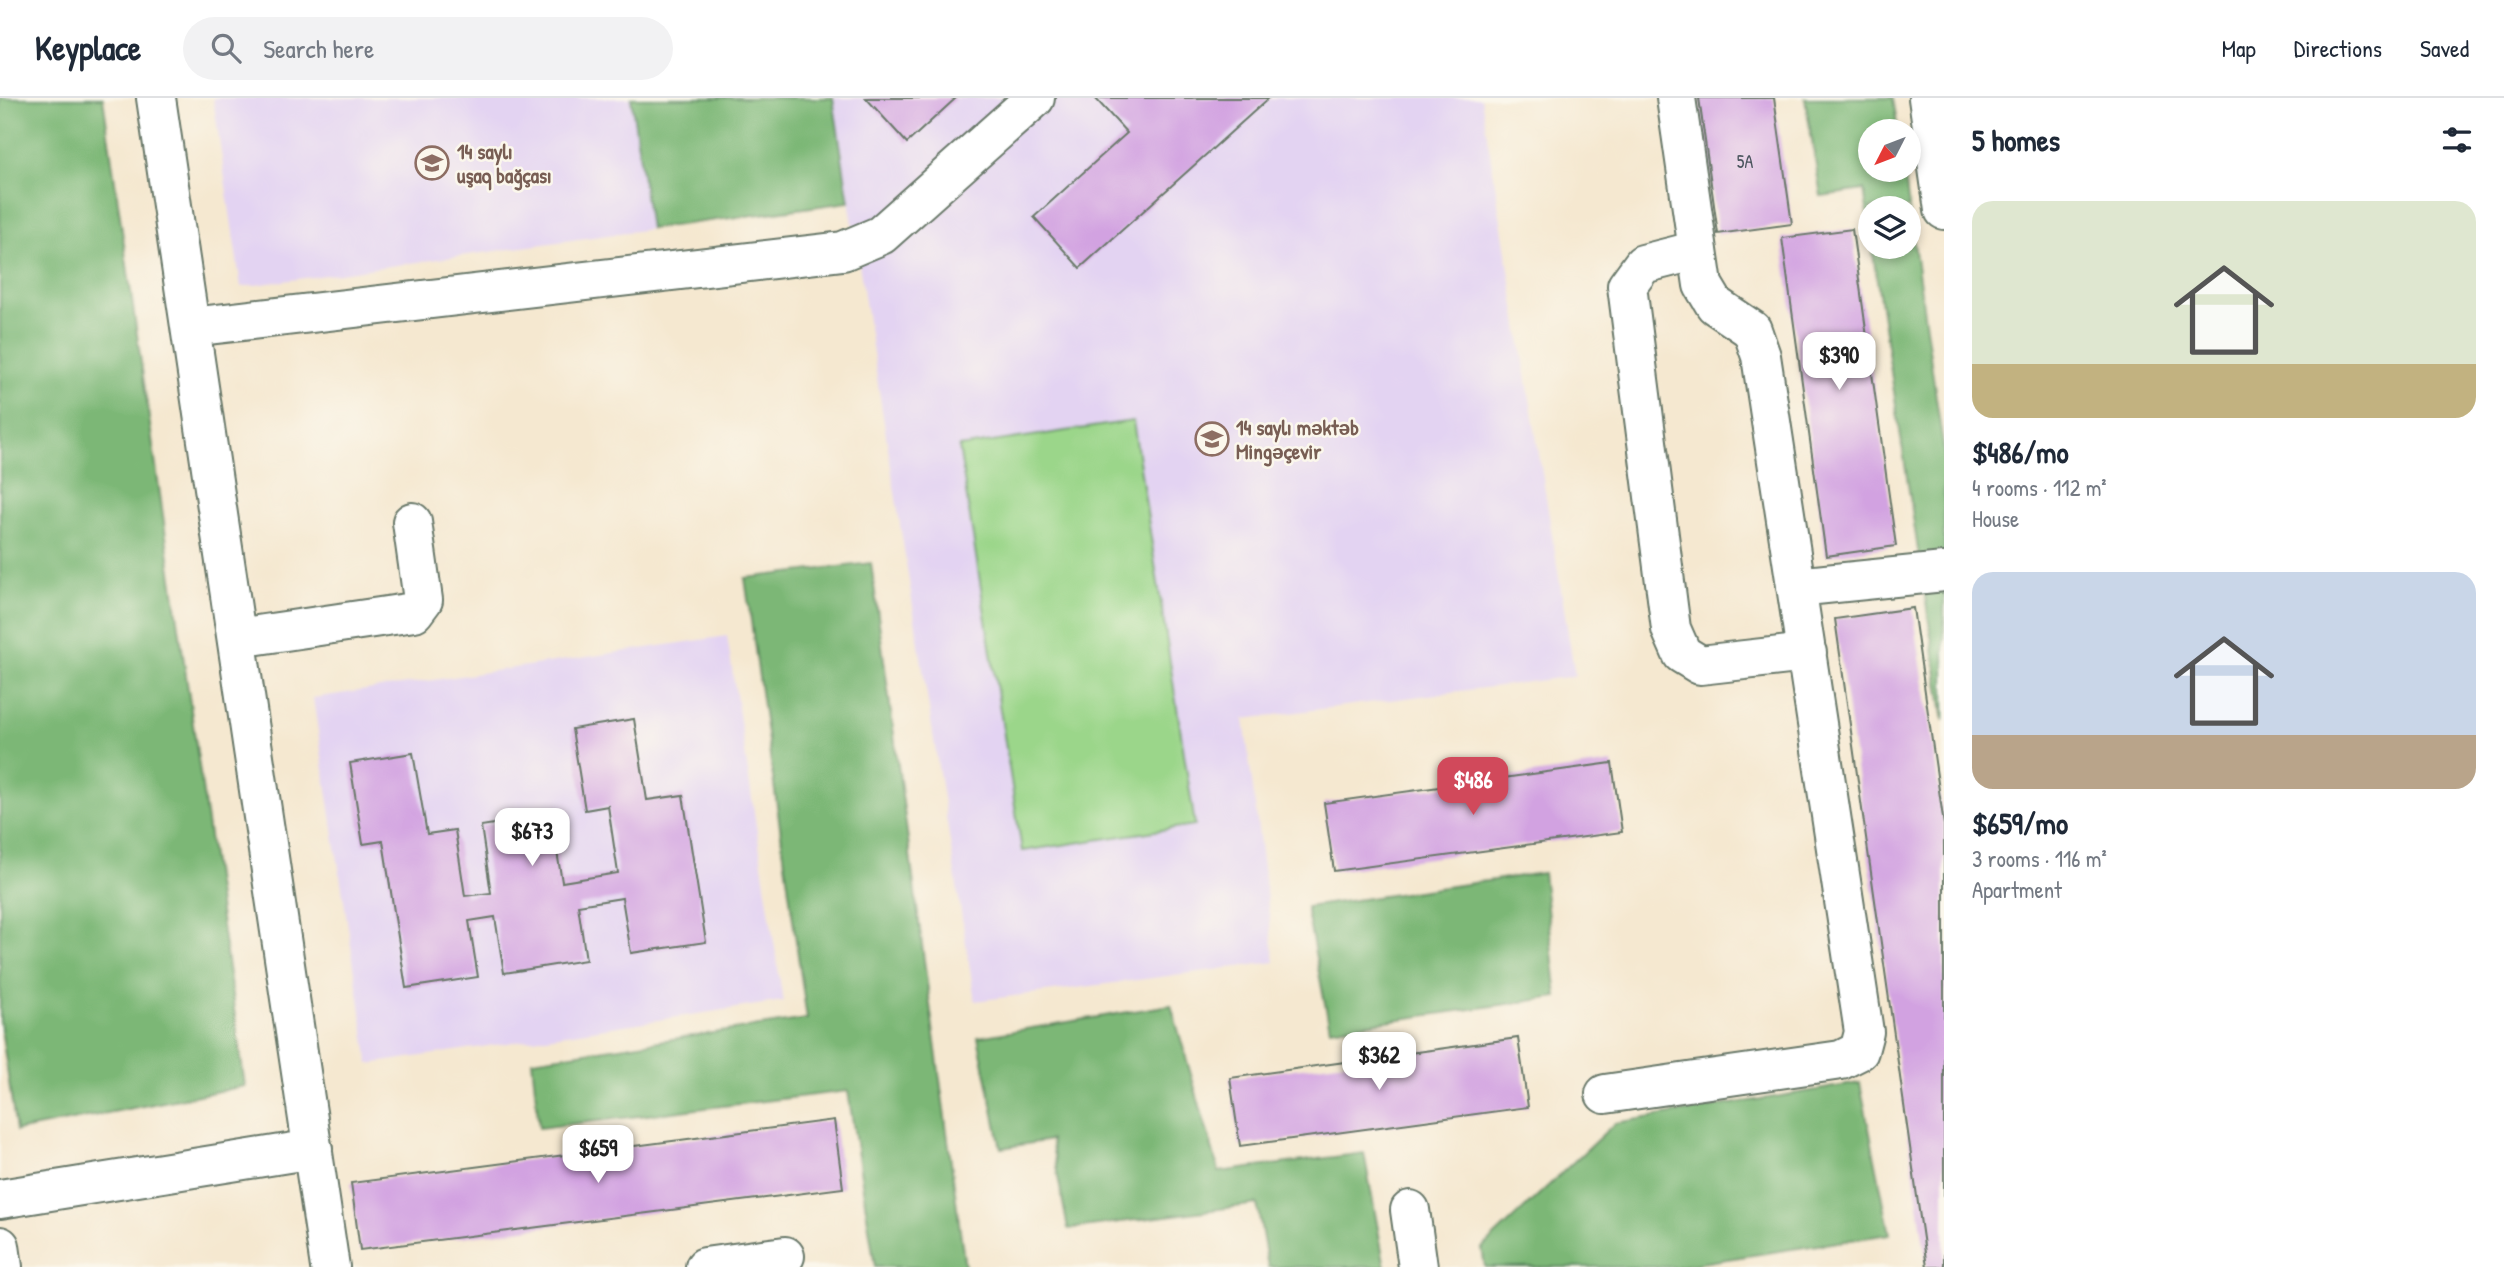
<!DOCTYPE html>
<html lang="en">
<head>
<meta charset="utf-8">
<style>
  body { margin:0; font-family:"Patrick Hand",sans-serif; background:#f2f2f3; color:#1f2937; height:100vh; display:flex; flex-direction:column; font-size:26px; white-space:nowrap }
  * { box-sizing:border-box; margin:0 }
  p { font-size:23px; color:#747a83 }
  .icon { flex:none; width:38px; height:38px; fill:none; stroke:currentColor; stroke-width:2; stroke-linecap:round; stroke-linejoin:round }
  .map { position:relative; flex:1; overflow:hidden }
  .side { display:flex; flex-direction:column; background:#fff; width:560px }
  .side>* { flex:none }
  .needle { width:46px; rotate:228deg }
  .controls { position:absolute; left:1858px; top:21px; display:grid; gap:14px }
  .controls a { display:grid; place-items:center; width:63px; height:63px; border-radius:50%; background:#fff; box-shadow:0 4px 10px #0003; font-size:35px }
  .price { position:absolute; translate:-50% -60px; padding:0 16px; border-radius:14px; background:#fff; color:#222; font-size:23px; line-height:46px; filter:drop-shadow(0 2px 4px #0008) }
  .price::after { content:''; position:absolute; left:50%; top:42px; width:21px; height:16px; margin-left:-10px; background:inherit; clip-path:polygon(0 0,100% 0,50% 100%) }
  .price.current { background:#d1495b; color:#fff }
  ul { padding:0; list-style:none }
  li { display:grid; align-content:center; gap:14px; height:371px; padding:0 28px }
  li span { display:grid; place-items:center; height:217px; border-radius:21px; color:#555 }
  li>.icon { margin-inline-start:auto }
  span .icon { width:126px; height:126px; fill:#fffc; stroke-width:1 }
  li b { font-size:30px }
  h2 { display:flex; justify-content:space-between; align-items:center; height:84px; padding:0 28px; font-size:30px }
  header { display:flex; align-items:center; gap:42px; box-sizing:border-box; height:98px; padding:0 35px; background:#fff; border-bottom:2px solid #e0e1e3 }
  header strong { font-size:33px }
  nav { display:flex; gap:38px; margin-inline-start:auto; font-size:24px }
  .search { width:490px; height:63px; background:#f2f2f3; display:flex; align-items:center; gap:18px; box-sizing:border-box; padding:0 24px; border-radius:38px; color:#747a83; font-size:26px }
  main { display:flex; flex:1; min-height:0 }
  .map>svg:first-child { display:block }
  .built { fill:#e3d3f2 }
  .green { fill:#9bd68a; stroke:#5d8a5f; stroke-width:2 }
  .forest { fill:#7cb776; stroke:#4e7a55; stroke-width:2 }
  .building { fill:#d2a2e1 }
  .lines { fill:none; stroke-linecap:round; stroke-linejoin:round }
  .minor-casing { stroke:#6a796b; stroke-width:42 }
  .minor { stroke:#fff; stroke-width:38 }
  .labels { text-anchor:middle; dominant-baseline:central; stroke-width:5; stroke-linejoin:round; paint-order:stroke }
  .number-label { font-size:18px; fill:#4c565f }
  .education-label { font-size:21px; font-weight:bold; fill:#785e54; stroke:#fbf7ec; text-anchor:start }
</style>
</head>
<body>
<header>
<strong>Keyplace</strong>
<div class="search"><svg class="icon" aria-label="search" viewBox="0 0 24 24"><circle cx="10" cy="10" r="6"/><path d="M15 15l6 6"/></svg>Search here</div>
<nav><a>Map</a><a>Directions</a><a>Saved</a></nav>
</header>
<main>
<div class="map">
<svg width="1944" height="1169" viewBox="0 0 1944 1169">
  <rect width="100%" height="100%" fill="#fbf7ec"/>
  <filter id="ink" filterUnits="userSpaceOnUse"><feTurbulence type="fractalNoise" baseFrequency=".0143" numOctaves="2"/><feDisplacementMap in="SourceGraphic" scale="14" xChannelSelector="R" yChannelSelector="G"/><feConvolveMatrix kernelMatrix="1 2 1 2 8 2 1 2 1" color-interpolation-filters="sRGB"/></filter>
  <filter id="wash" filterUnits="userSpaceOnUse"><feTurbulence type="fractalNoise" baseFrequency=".00686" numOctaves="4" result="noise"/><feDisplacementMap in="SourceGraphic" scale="28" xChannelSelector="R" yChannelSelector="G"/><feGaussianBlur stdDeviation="1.57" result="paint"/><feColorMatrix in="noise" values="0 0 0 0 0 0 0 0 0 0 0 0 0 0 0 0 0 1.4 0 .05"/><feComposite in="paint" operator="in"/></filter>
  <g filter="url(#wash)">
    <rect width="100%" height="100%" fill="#f5e8d0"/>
    <!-- built -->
    <path class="built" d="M213,0H631L650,131L241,189Z
      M833,0H1481L1575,578L1244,621L1275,864L975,903Z
      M727,538L783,903L369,966L313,600Z"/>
    <!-- green -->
    <path class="green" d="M1133,323L1195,727L1022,753L959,349Z"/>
    <!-- forest -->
    <path class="forest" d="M0,0H103L245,988L16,1033L0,923Z
      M631,0H833L849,104L650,131Z
      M1805,0H1893L1898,33H1871V72H1904L1909,110H1871V138L1864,92L1821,98Z
      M1909,111L1944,355V623L1872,149H1909Z
      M871,465L965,1169H875L848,993L539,1030L532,962L807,921L745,480Z
      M1543,775L1557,899L1330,931L1306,809Z
      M1171,907L1219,1074L1364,1055L1385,1169H1268L1257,1106L1068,1131L1051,1042L1001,1050L978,939Z
      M1860,985L1890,1136L1675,1169H1485L1482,1150L1615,1025Z"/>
    <g id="blocks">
      <!-- building -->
      <path class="building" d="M866,0H956L907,45Z
        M1095,0H1269L1080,170L1034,119L1127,35Z
        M1699,0H1774L1792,126L1718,136Z
        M1852,131L1896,448L1826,458L1782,140Z
        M1913,510L1944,727V1169H1927L1835,521Z
        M634,621L647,702L683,697L706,844L631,855L622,800L578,807L586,862L504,875L495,819L469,823L478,879L406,890L383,743L363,746L350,665L413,655L427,736L455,732L465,798L491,795L481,728L551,717L562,784L618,775L608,708L585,712L572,631Z
        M1612,665L1622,734L1334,773L1324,705Z
        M1518,940L1528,1009L1240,1048L1230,980Z
        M834,1022L843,1090L360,1152L351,1085Z"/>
    </g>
  </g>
  <g filter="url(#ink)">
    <use href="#blocks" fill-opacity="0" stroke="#6a796b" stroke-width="2"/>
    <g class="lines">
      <defs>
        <path id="minor" d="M156,0L330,1169
          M1928,0L1944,112
          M1698,152L1643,166L1627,188L1671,531L1682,556L1700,567L1807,555
          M191,229L843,153L881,137L1035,0
          M1796,489L1944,474
          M237,540L414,514L423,502L412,424
          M1605,996L1841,962L1859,953L1864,934L1761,258L1752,232L1715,207L1703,187L1676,0
          M0,1101L313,1051
          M1410,1112L1418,1169
          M0,1148L3,1169
          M705,1169L785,1158"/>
      </defs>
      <!-- minor casing -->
      <use href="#minor" class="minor-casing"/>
      <!-- minor -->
      <use href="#minor" class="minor"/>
    </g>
  </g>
  <!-- icons -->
  <defs>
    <symbol id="school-ring" viewBox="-11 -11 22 22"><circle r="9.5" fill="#fbf7ec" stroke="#8d6e63" stroke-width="1.5"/><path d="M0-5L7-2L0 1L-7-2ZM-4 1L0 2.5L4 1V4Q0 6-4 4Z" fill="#8d6e63"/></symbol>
  </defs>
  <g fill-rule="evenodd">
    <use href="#school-ring" x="413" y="46" width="38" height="38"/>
    <use href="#school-ring" x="1193" y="322" width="38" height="38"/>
  </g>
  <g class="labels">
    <!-- number labels -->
    <g class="number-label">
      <text x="1745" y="63">5A</text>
    </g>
    <!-- education labels -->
    <g class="education-label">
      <text x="457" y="53">14 saylı<tspan x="457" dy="24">uşaq bağçası</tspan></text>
      <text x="1236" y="329">14 saylı məktəb<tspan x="1236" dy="24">Mingəçevir</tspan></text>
    </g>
  </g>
</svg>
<div class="controls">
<a><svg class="needle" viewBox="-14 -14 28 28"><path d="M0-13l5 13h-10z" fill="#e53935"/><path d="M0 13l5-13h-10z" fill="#747a83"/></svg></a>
<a><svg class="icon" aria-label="layers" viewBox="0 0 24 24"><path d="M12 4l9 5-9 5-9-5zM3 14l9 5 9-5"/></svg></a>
</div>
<b class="price" style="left:1839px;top:294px">$390</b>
<b class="price current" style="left:1473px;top:719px">$486</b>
<b class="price" style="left:532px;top:770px">$673</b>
<b class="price" style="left:1379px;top:994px">$362</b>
<b class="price" style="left:598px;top:1087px">$659</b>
</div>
<section class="side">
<h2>5 homes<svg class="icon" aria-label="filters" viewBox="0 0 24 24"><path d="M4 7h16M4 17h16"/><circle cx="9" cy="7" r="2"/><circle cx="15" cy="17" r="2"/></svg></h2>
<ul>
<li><span style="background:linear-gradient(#dfe7d0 75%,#c2b280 0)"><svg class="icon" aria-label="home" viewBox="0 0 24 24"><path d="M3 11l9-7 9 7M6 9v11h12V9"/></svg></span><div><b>$486/mo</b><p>4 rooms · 112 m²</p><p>House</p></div></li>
<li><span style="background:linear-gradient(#c9d6e8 75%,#b9a48a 0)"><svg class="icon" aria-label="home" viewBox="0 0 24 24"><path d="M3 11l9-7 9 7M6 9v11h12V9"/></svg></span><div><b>$659/mo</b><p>3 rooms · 116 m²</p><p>Apartment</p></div></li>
</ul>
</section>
</main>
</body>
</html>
